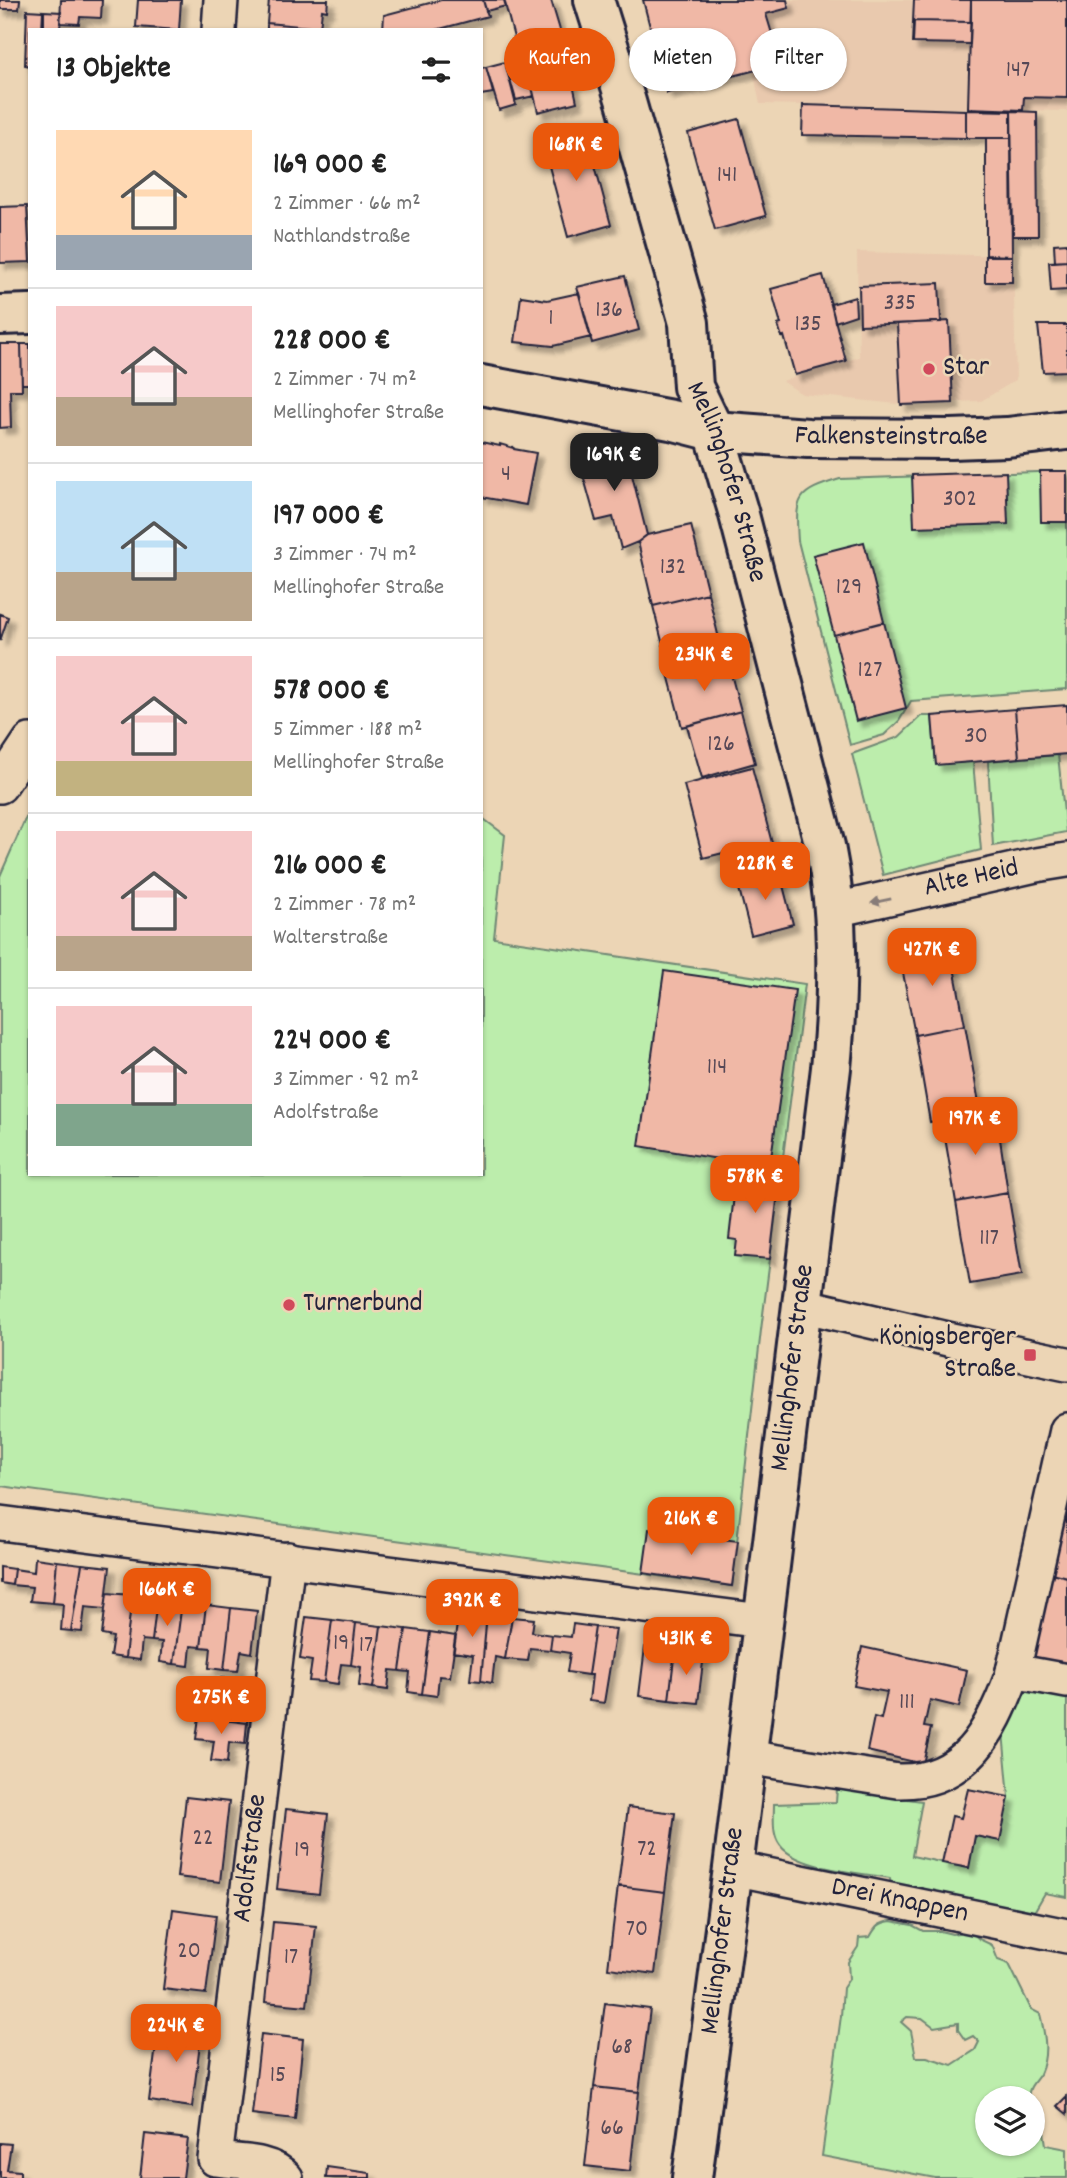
<!DOCTYPE html>
<html lang="de">
<head>
<meta charset="utf-8">
<style>
  body { margin:0; font-family:Dekko,sans-serif; background:#f6f6f6; color:#222; height:100vh; display:flex; flex-direction:column; font-size:26px; white-space:nowrap }
  * { box-sizing:border-box; margin:0 }
  p { font-size:23px; color:#767676 }
  .icon { flex:none; width:38px; height:38px; fill:none; stroke:currentColor; stroke-width:2; stroke-linecap:round; stroke-linejoin:round }
  .map { position:relative; flex:1; overflow:hidden }
  .sheet { position:absolute; left:28px; top:28px; width:455px; height:1148px; display:flex; flex-direction:column; background:#fff; border-radius:0px; box-shadow:0 2px 5px #0004 }
  .sheet>* { flex:none }
  .banner { position:absolute; left:504px; top:28px; width:457px; height:63px; display:flex; gap:14px }
  .controls { position:absolute; left:975px; top:2086px; display:grid; gap:14px }
  .controls a { display:grid; place-items:center; width:70px; height:70px; border-radius:50%; background:#fff; box-shadow:0 2px 5px #0004; font-size:35px }
  .price { position:absolute; translate:-50% -60px; padding:0 16px; border-radius:14px; background:#ea580c; color:#fff; font-size:23px; line-height:46px; filter:drop-shadow(0 2px 4px #0008) }
  .price::after { content:''; position:absolute; left:50%; top:42px; width:21px; height:16px; margin-left:-10px; background:inherit; clip-path:polygon(0 0,100% 0,50% 100%) }
  .price.on { background:#222; color:#fff }
  ul { padding:0; list-style:none }
  li { display:flex; align-items:center; gap:21px; height:175px; padding:0 28px }
  li+li { border-top:2px solid #e0e0e0 }
  li span { display:grid; place-items:center; flex:none; width:196px; height:140px; border-radius:0px; color:#555 }
  li>.icon { margin-inline-start:auto }
  span .icon { width:84px; height:84px; fill:#fffc; stroke-width:1 }
  li b { font-size:30px }
  h2 { display:flex; justify-content:space-between; align-items:center; height:84px; padding:0 28px; font-size:30px }
  .pill { padding:0 24px; border-radius:32px; background:#fff; box-shadow:0 2px 5px #0004; font-size:24px; line-height:63px }
  .pill.on { background:#ea580c; color:#fff }
  .map>svg:first-child { display:block }
  .built { fill:#e9c9ae }
  .green { fill:#bcedac; stroke:#6f8874; stroke-width:2; fill-rule:evenodd }
  .building { fill:#f0b8a6; stroke:#22223b; stroke-width:2; filter:url(#shadow) }
  .lines { fill:none; stroke-linecap:round; stroke-linejoin:round }
  .street-casing { stroke:#22223b; stroke-width:38 }
  .secondary-casing { stroke:#22223b; stroke-width:44 }
  .street { stroke:#ecd5b5; stroke-width:33 }
  .secondary { stroke:#ecd5b5; stroke-width:38 }
  .oneway { fill:#877c78 }
  .poi-dot { fill:#d1495b; stroke:#ecd5b5; stroke-width:2.5 }
  .labels { text-anchor:middle; dominant-baseline:central; stroke-width:5; stroke-linejoin:round; paint-order:stroke }
  .number-label { font-size:24px; fill:#564856 }
  .poi-label { font-size:28px; fill:#22223b; stroke:#ecd5b5; text-anchor:start }
  .street-label { font-size:28px; fill:#22223b; stroke:#ecd5b5 }
</style>
</head>
<body>
<div class="map">
<svg width="1067" height="2178" viewBox="0 0 1067 2178">
  <defs>
    <filter id="shadow"><feDropShadow dx="6" dy="6" stdDeviation="2" flood-color="#0004"/></filter>
  </defs>
  <rect width="100%" height="100%" fill="#ecd5b5"/>
  <filter id="ink" filterUnits="userSpaceOnUse"><feTurbulence type="fractalNoise" baseFrequency=".0143" numOctaves="2"/><feDisplacementMap in="SourceGraphic" scale="14" xChannelSelector="R" yChannelSelector="G"/><feConvolveMatrix kernelMatrix="1 2 1 2 8 2 1 2 1" color-interpolation-filters="sRGB"/></filter>
  <g filter="url(#ink)">
    <!-- built -->
    <path class="built" d="M643,0H1067V111L760,104L753,71L667,93Z
      M857,252L1013,256L1016,380L981,401L897,404L802,394L782,381L859,357Z"/>
    <!-- green -->
    <path class="green" d="M1067,471V689L911,701L899,721L884,735L850,745L798,541C795,496 797,492 840,479Z
      M921,716H932L936,764L973,762L981,850L883,875L852,754L899,737Z
      M1058,755L1066,832L993,846L988,761Z
      M30,808V1174H481V817L505,835L494,938L805,984L761,1330L732,1586L0,1486V876Z
      M1023,1685L1067,1694V1897L1045,1893L1031,1917L891,1888L890,1878C862,1873 792,1869 778,1842C772,1831 774,1817 774,1804L836,1802L837,1789L922,1801L912,1856L968,1868L975,1836L1009,1797L1003,1732Z
      M891,1921L912,1925L923,1931H940L952,1934L970,1931L979,1939L992,1945L998,1960L1009,1964L1031,2009L1040,2014C1045,2034 1049,2054 1040,2074C1035,2082 1027,2088 1029,2098H987V2144H1032L1033,2112L1034,2118L1043,2125L1046,2145L1067,2149V2178H935L822,2156L841,2016L843,1988L849,1979L848,1962L858,1947L859,1938L870,1937C876,1926 879,1923 891,1921ZM907,2017L922,2018L934,2027L958,2023V2030L965,2040L973,2036L979,2042L975,2050L952,2065L927,2057H916L911,2031L901,2022Z"/>
    <!-- building -->
    <path class="building" d="M0,0H20L19,9H0Z
      M61,0H102L101,18L80,17L79,24L60,23Z
      M138,0H181L179,30L136,27Z
      M269,0H328L327,11L322,10L320,28L267,23Z
      M441,0H483L488,16L436,30H383L384,15Z
      M483,0H504L506,6L486,11Z
      M504,0H551L565,47L514,59L512,54L518,53Z
      M643,0H787L789,8L766,14L780,60L759,65L760,69L667,93Z
      M914,0H971V22L914,21L912,44Z
      M971,0H1067V98L1024,97L1023,110L968,108Z
      M27,10L43,11L42,30H30V66L25,65Z
      M44,11L61,12L60,30H44Z
      M914,21L971,22L970,44L913,43Z
      M267,23L320,28V30H267Z
      M565,47L577,102L538,112L525,57Z
      M505,62L516,105L499,110L486,67Z
      M486,67L493,93L481,95V68Z
      M529,74L534,96L516,100L510,79Z
      M803,105L966,110V138L802,135Z
      M966,110L1011,111V138H966Z
      M1011,111L1037,112L1038,236H1013Z
      M739,119L766,216L715,230L688,133Z
      M585,128L611,225L568,237L542,140Z
      M986,138H1011L1012,256L986,255Z
      M27,206L30,262L0,263V207Z
      M1067,243V261L1055,262L1054,244Z
      M985,256H1012V282H985Z
      M1067,261V290L1051,291L1049,262Z
      M823,275L846,361L795,375L784,336L782,337L778,325L781,324L771,289Z
      M625,276L639,330L592,343L577,287Z
      M939,283L941,322L860,325L859,286Z
      M579,293L591,337L553,346L515,342L521,296L547,300Z
      M855,297L856,315L835,322L831,304Z
      M949,321L953,403L901,405L897,324Z
      M1038,325H1067V371L1043,372Z
      M0,344H21L22,390H10L11,427L0,428Z
      M21,344H30V384H22Z
      M481,442L500,446V444L513,448V446L514,449L536,453L526,505L481,497Z
      M604,448L626,451L647,535L638,542L621,549L613,517L596,521L578,457Z
      M1040,471H1067V522H1041Z
      M1006,472L1008,524L914,527L912,475Z
      M691,525L708,593L653,606L638,542L647,535Z
      M864,542L884,622L834,635L813,555Z
      M708,593L721,647L667,661L653,606Z
      M0,614L8,617L0,641Z
      M884,622L906,708L856,721L834,635Z
      M727,659L741,711L682,727L668,674Z
      M1067,705V754L1019,758L1015,709Z
      M1015,709L1019,758L936,765L932,716Z
      M741,711L755,763L702,778L687,726Z
      M752,767L778,866L734,878L727,852L703,858L684,785Z
      M779,870L793,924L751,935L737,881Z
      M949,941L965,1025L915,1035L899,952Z
      M664,971L795,990L770,1165L767,1167L639,1146Z
      M965,1025L981,1114L930,1122L915,1035Z
      M996,1112L1008,1193L956,1202L942,1120Z
      M767,1167L781,1168L770,1259L735,1256L737,1240L729,1239L736,1178L766,1181Z
      M1008,1193L1022,1275L970,1284L956,1202Z
      M1067,1493V1577L1047,1572Z
      M649,1529L738,1541L732,1586L643,1573Z
      M35,1558L57,1561L53,1603L30,1601L32,1587L12,1585L14,1569L34,1572Z
      M57,1561L82,1564L71,1631L61,1630L63,1604L53,1603Z
      M82,1564L110,1567L105,1609L85,1607L82,1632L71,1631Z
      M0,1567L14,1569L12,1585L0,1583Z
      M1047,1572L1067,1577V1668L1028,1660Z
      M107,1593L132,1595L125,1658L110,1656L113,1637L102,1635Z
      M132,1595L157,1599L152,1641L142,1640L140,1660L125,1658Z
      M157,1599L182,1602L174,1664L160,1662L162,1642L152,1641Z
      M182,1602L206,1605L201,1647L191,1646L189,1666L174,1664Z
      M206,1605L231,1608L224,1670L209,1668L211,1648L201,1647Z
      M231,1608L257,1611L252,1653L241,1651L238,1671L224,1670Z
      M459,1610L487,1613L481,1681L470,1680L473,1655L453,1652Z
      M487,1613L512,1617L505,1659L495,1657L492,1683L481,1681Z
      M306,1617L332,1620L324,1682L309,1681L312,1661L300,1659Z
      M512,1617L534,1619L532,1632L552,1635L550,1650L530,1648L528,1661L505,1659Z
      M332,1620L356,1623L351,1665L341,1664L338,1684L324,1682Z
      M356,1623L381,1626L373,1688L359,1686L361,1667L351,1665Z
      M573,1624L595,1627L588,1675L567,1672L570,1653L550,1650L552,1635L571,1637Z
      M381,1626L406,1629L400,1671L390,1670L388,1690L373,1688Z
      M595,1627L616,1629L604,1703L589,1701L592,1675H588Z
      M406,1629L430,1632L422,1694L408,1692L410,1672L400,1671Z
      M430,1632L456,1636L450,1677L439,1676L437,1696L422,1694Z
      M645,1647L675,1650L669,1700L639,1696Z
      M862,1647L967,1670L959,1707L930,1700L924,1727L931,1728L923,1764L867,1751L874,1717L881,1719L887,1692L854,1686Z
      M675,1650L704,1654L698,1703L669,1700Z
      M221,1678L237,1680L234,1700L250,1702L247,1723L199,1717L202,1696L219,1698Z
      M199,1717L247,1723L245,1744L229,1742L227,1763L211,1761L214,1741L196,1739Z
      M968,1789L1009,1797L1000,1841L975,1836L969,1868L942,1863L952,1816L961,1818Z
      M186,1797L229,1802L220,1882L177,1877Z
      M628,1807L675,1813L665,1892L618,1886Z
      M286,1809L328,1814L319,1894L277,1889Z
      M618,1886L665,1892L655,1974L608,1968Z
      M173,1909L216,1915L206,1994L163,1989Z
      M273,1922L316,1926L307,2006L265,2002Z
      M605,2003L650,2009L639,2092L594,2087Z
      M159,2022L202,2027L192,2107L149,2101Z
      M261,2034L303,2039L295,2119L252,2114Z
      M594,2087L639,2092L630,2171L585,2166Z
      M1067,2096V2114L1057,2106Z
      M145,2134L188,2139L183,2178H140Z
      M0,2143L11,2144L7,2170L20,2171V2178H0Z
      M327,2167L370,2173V2178H326Z"/>
    <g class="lines">
      <defs>
        <g id="street">
          <path d="M219,30L221,0"/>
          <path d="M0,786L30,741"/>
          <path id="s1" d="M835,910L1036,865L1067,860"/>
          <path d="M801,1305L952,1340L1067,1364"/>
          <path d="M0,1523L762,1621"/>
          <path d="M1013,1671L1067,1681"/>
          <path d="M746,1757L898,1781C965,1783 991,1732 1012,1676L1067,1430"/>
          <path id="s2" d="M733,1868L1067,1936"/>
          <path id="s3" d="M286,2178C270,2160 238,2162 215,2159L288,1559"/>
        </g>
        <g id="secondary">
          <path id="s4" d="M594,0L626,102L689,323L693,387L714,431L738,511L825,846C840,919 838,994 831,1068L733,1868L692,2178"/>
          <path d="M0,315L30,314"/>
          <path id="s5" d="M481,385L671,420L714,431L808,438L951,439L1007,437L1067,430"/>
        </g>
      </defs>
      <!-- street casing -->
      <use href="#street" class="street-casing"/>
      <!-- secondary casing -->
      <use href="#secondary" class="secondary-casing"/>
      <!-- street -->
      <use href="#street" class="street"/>
      <!-- secondary -->
      <use href="#secondary" class="secondary"/>
    </g>
    <!-- one-way arrows -->
    <defs><path id="oneway-solid" d="M-6-.8H1V-3.2L6.5 0L1 3.2V.8H-6Z" transform="scale(1.75)"/></defs>
    <use class="oneway" href="#oneway-solid" transform="translate(881 901) rotate(168)"/>
  </g>
  <!-- markers -->
  <g class="poi-dot">
    <circle cx="929" cy="369" r="7"/>
    <circle cx="289" cy="1305" r="7"/>
    <rect x="1023" y="1348" width="14" height="14" rx="3.5"/>
  </g>
  <g class="labels">
    <!-- number labels -->
    <g class="number-label">
      <text x="1018" y="71">147</text>
      <text x="727" y="176">141</text>
      <text x="900" y="304">335</text>
      <text x="609" y="311">136</text>
      <text x="551" y="319">1</text>
      <text x="808" y="325">135</text>
      <text x="506" y="475">4</text>
      <text x="960" y="500">302</text>
      <text x="673" y="568">132</text>
      <text x="849" y="588">129</text>
      <text x="870" y="671">127</text>
      <text x="976" y="737">30</text>
      <text x="721" y="745">126</text>
      <text x="717" y="1068">114</text>
      <text x="989" y="1239">117</text>
      <text x="341" y="1644">19</text>
      <text x="366" y="1646">17</text>
      <text x="907" y="1703">111</text>
      <text x="203" y="1839">22</text>
      <text x="647" y="1850">72</text>
      <text x="302" y="1851">19</text>
      <text x="637" y="1930">70</text>
      <text x="189" y="1952">20</text>
      <text x="291" y="1958">17</text>
      <text x="622" y="2048">68</text>
      <text x="278" y="2076">15</text>
      <text x="612" y="2129">66</text>
    </g>
    <!-- poi labels -->
    <g class="poi-label">
      <text x="943" y="369">Star</text>
      <text x="303" y="1305">Turnerbund</text>
      <text x="1016" y="1339" text-anchor="end">Königsberger<tspan x="1016" dy="32">Straße</tspan></text>
    </g>
    <!-- street labels -->
    <g class="street-label">
      <text stroke="none"><textPath href="#s5" startOffset="415">Falkensteinstraße</textPath></text>
      <text stroke="none"><textPath href="#s4" startOffset="502">Mellinghofer Straße</textPath></text>
      <text stroke="none"><textPath href="#s1" startOffset="140">Alte Heid</textPath></text>
      <text transform="translate(794 1368) rotate(-83)">Mellinghofer Straße</text>
      <text stroke="none"><textPath href="#s3" startOffset="378">Adolfstraße</textPath></text>
      <text stroke="none"><textPath href="#s2" startOffset="170">Drei Knappen</textPath></text>
      <text transform="translate(724 1931) rotate(-83)">Mellinghofer Straße</text>
    </g>
  </g>
</svg>
<div class="controls">
<a><svg class="icon" aria-label="layers" viewBox="0 0 24 24"><path d="M12 4l9 5-9 5-9-5zM3 14l9 5 9-5"/></svg></a>
</div>
<b class="price" style="left:576px;top:183px">168K €</b>
<b class="price on" style="left:614px;top:493px">169K €</b>
<b class="price" style="left:704px;top:693px">234K €</b>
<b class="price" style="left:765px;top:902px">228K €</b>
<b class="price" style="left:932px;top:988px">427K €</b>
<b class="price" style="left:975px;top:1157px">197K €</b>
<b class="price" style="left:755px;top:1215px">578K €</b>
<b class="price" style="left:691px;top:1557px">216K €</b>
<b class="price" style="left:167px;top:1628px">166K €</b>
<b class="price" style="left:472px;top:1639px">392K €</b>
<b class="price" style="left:686px;top:1677px">431K €</b>
<b class="price" style="left:221px;top:1736px">275K €</b>
<b class="price" style="left:176px;top:2064px">224K €</b>
<div class="banner">
<a class="pill on">Kaufen</a>
<a class="pill">Mieten</a>
<a class="pill">Filter</a>
</div>
<section class="sheet">
<h2>13 Objekte<svg class="icon" aria-label="filters" viewBox="0 0 24 24"><path d="M4 7h16M4 17h16"/><circle cx="9" cy="7" r="2"/><circle cx="15" cy="17" r="2"/></svg></h2>
<ul>
<li><span style="background:linear-gradient(#ffd9b3 75%,#9aa5b1 0)"><svg class="icon" aria-label="home" viewBox="0 0 24 24"><path d="M3 11l9-7 9 7M6 9v11h12V9"/></svg></span><div><b>169 000 €</b><p>2 Zimmer · 66 m²</p><p>Nathlandstraße</p></div></li>
<li><span style="background:linear-gradient(#f6c9c9 65%,#b9a48a 0)"><svg class="icon" aria-label="home" viewBox="0 0 24 24"><path d="M3 11l9-7 9 7M6 9v11h12V9"/></svg></span><div><b>228 000 €</b><p>2 Zimmer · 74 m²</p><p>Mellinghofer Straße</p></div></li>
<li><span style="background:linear-gradient(#bfe0f5 65%,#b9a48a 0)"><svg class="icon" aria-label="home" viewBox="0 0 24 24"><path d="M3 11l9-7 9 7M6 9v11h12V9"/></svg></span><div><b>197 000 €</b><p>3 Zimmer · 74 m²</p><p>Mellinghofer Straße</p></div></li>
<li><span style="background:linear-gradient(#f6c9c9 75%,#c2b280 0)"><svg class="icon" aria-label="home" viewBox="0 0 24 24"><path d="M3 11l9-7 9 7M6 9v11h12V9"/></svg></span><div><b>578 000 €</b><p>5 Zimmer · 188 m²</p><p>Mellinghofer Straße</p></div></li>
<li><span style="background:linear-gradient(#f6c9c9 75%,#b9a48a 0)"><svg class="icon" aria-label="home" viewBox="0 0 24 24"><path d="M3 11l9-7 9 7M6 9v11h12V9"/></svg></span><div><b>216 000 €</b><p>2 Zimmer · 78 m²</p><p>Walterstraße</p></div></li>
<li><span style="background:linear-gradient(#f6c9c9 70%,#7fa58c 0)"><svg class="icon" aria-label="home" viewBox="0 0 24 24"><path d="M3 11l9-7 9 7M6 9v11h12V9"/></svg></span><div><b>224 000 €</b><p>3 Zimmer · 92 m²</p><p>Adolfstraße</p></div></li>
</ul>
</section>
</div>
</body>
</html>
